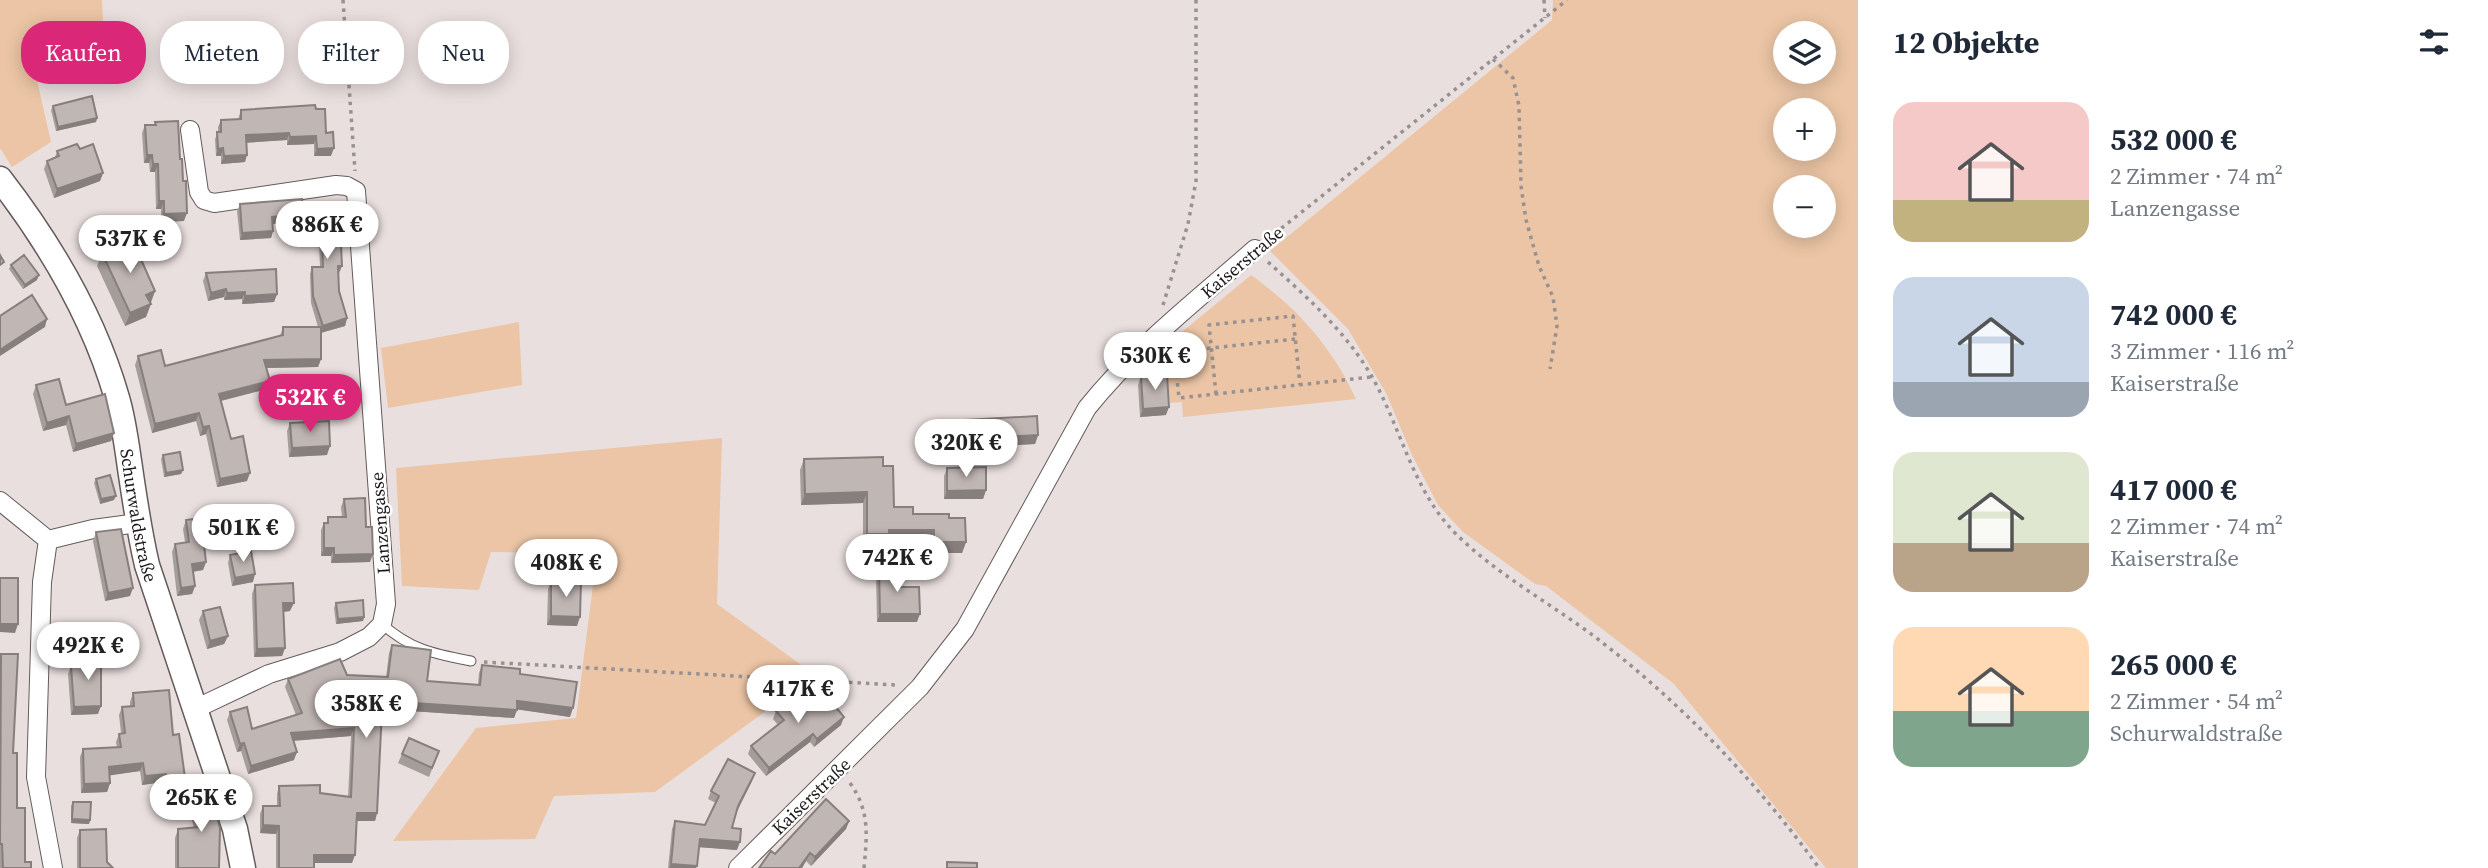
<!DOCTYPE html>
<html lang="de">
<head>
<meta charset="utf-8">
<style>
  body { margin:0; font-family:"Source Serif 4",serif; background:#f6f6f7; color:#1f2937; height:100vh; display:flex; flex-direction:column; font-size:26px; white-space:nowrap }
  * { box-sizing:border-box; margin:0 }
  p { font-size:23px; color:#747a83 }
  .icon { flex:none; width:38px; height:38px; fill:none; stroke:currentColor; stroke-width:2; stroke-linecap:round; stroke-linejoin:round }
  .map { position:relative; flex:1; overflow:hidden }
  .drawer { display:flex; flex-direction:column; background:#fff; width:630px }
  .drawer>* { flex:none }
  .guide { position:absolute; left:21px; top:21px; width:665px; height:63px; display:flex; gap:14px }
  .buttons { position:absolute; left:1773px; top:21px; display:grid; gap:14px }
  .buttons a { display:grid; place-items:center; width:63px; height:63px; border-radius:50%; background:#fff; box-shadow:0 4px 18px #0003; font-size:35px }
  .price { position:absolute; translate:-50% -60px; padding:0 16px; border-radius:24px; background:#fff; color:#222; font-size:23px; line-height:46px; filter:drop-shadow(0 2px 4px #0008) }
  .price::after { content:''; position:absolute; left:50%; top:42px; width:21px; height:16px; margin-left:-10px; background:inherit; clip-path:polygon(0 0,100% 0,50% 100%) }
  .price.current { background:#db2777; color:#fff }
  ul { padding:0; list-style:none }
  li { display:flex; align-items:center; gap:21px; height:175px; padding:0 35px }
  li span { display:grid; place-items:center; flex:none; width:196px; height:140px; border-radius:21px; color:#555 }
  li>.icon { margin-inline-start:auto }
  span .icon { width:84px; height:84px; fill:#fffc; stroke-width:1 }
  li b { font-size:30px }
  h2 { display:flex; justify-content:space-between; align-items:center; height:84px; padding:0 35px; font-size:30px }
  .pill { padding:0 24px; border-radius:28px; background:#fff; box-shadow:0 4px 18px #0003; font-size:24px; line-height:63px }
  .pill.current { background:#db2777; color:#fff }
  main { display:flex; flex:1; min-height:0 }
  .map>svg:first-child { display:block }
  .green { fill:#ebc5a5; fill-rule:evenodd }
  .lines { fill:none; stroke-linecap:round; stroke-linejoin:round }
  .lane-casing { stroke:#645b5b; stroke-width:11 }
  .street-casing { stroke:#645b5b; stroke-width:20 }
  .secondary-casing { stroke:#645b5b; stroke-width:27 }
  .path { stroke:#989191; stroke-width:3.5; stroke-dasharray:3.5 5; stroke-linecap:butt }
  .lane { stroke:#fff; stroke-width:9 }
  .street { stroke:#fff; stroke-width:18 }
  .secondary { stroke:#fff; stroke-width:24 }
  .wall { fill:#a59d9a }
  .shaded-wall { fill:#867f7d }
  .building { fill:#c0b6b3; stroke:#867f7d; stroke-width:2 }
  .labels { text-anchor:middle; dominant-baseline:central; stroke-width:5; stroke-linejoin:round; paint-order:stroke }
  .street-label { font-size:18px; fill:#1c1919; stroke:#fff }
</style>
</head>
<body>
<main>
<div class="map">
<svg width="1858" height="868" viewBox="0 0 1858 868">
  <rect width="100%" height="100%" fill="#eadfdf"/>
  <!-- green -->
  <path class="green" d="M0,0H102L105,60L37,80L51,142L12,167L0,148Z
    M1553,0H1858V868H1826L1674,684L1546,586L1535,584L1463,532L1438,505L1412,455L1386,393L1348,329L1270,251L1552,20ZM1785,33H1824V72H1785ZM1785,110H1824V149H1785ZM1785,187H1824V226H1785Z
    M1251,275C1298,309 1332,347 1356,399L1183,417L1182,402L1170,403L1165,346Z
    M519,322L522,385L388,408L381,348Z
    M722,438L717,604L815,675L655,792L554,796L535,839L393,841L476,728L576,718L597,554L491,552L479,590L402,586L396,468Z"/>
  <g class="lines">
    <defs>
      <path id="lane" d="M382,624C411,650 435,654 471,661"/>
      <path id="street" d="M190,130L199,192L204,200L214,203L336,185L347,186L356,191L386,604L382,624L369,637L340,652L269,674L195,709
        M0,501L48,540
        M48,540L42,582L36,777L53,868
        M48,540L93,529L138,523
        M738,868L920,687L965,629L1087,408C1135,348 1197,300 1255,249"/>
      <g id="secondary">
        <path id="s1" d="M0,179C51,245 94,318 117,398C123,418 126,440 129,461C134,496 139,531 147,565L235,829L243,868"/>
      </g>
    </defs>
    <!-- lane casing -->
    <use href="#lane" class="lane-casing"/>
    <!-- street casing -->
    <use href="#street" class="street-casing"/>
    <!-- secondary casing -->
    <use href="#secondary" class="secondary-casing"/>
    <!-- path -->
    <path class="path" d="M343,0L355,171
      M1544,0L1545,18
      M1493,59L1513,78L1519,106L1521,186L1526,220L1539,266L1553,297L1557,326L1550,369
      M1268,239L1567,0
      M1268,262C1306,296 1345,331 1371,375C1401,427 1412,489 1455,533C1497,575 1552,604 1599,640C1682,704 1758,783 1819,868
      M1163,305L1188,224L1196,181V0
      M1295,339L1174,352L1179,398L1371,377
      M1166,360L1175,359
      M1216,394L1209,325L1293,316L1300,385
      M484,662L896,685
      M850,783C870,811 867,835 864,868"/>
    <!-- lane -->
    <use href="#lane" class="lane"/>
    <!-- street -->
    <use href="#street" class="street"/>
    <!-- secondary -->
    <use href="#secondary" class="secondary"/>
  </g>
  <!-- wall -->
  <path class="wall" d="M53,106L97,118L96,122L56,131L51,110Z
    M316,109L326,133L331,156H314V144L287,145V140L247,142L245,162L221,164V156H216L215,139L218,132V127L221,120L238,119L241,110Z
    M155,122L184,221L161,222V209H156L155,172H150L149,163H144L142,133L145,125H154Z
    M80,149L103,173L100,181L54,198L44,169L47,161L55,158L57,151Z
    M307,203L339,273H338L339,291L347,318L345,326L321,333V359L318,367L267,368L270,381L267,389L221,401L231,439L247,481L217,487L206,434L200,436L196,421L152,433L135,365L138,356L165,366L280,336L283,327H318L311,303L310,274L312,267H320L319,242H314V239H305L304,210Z
    M240,204L301,222L273,224V231L271,238L240,240L237,211Z
    M102,253L155,291L146,317L125,326L97,266Z
    M11,265L37,280L23,289L9,269Z
    M206,273L277,294L274,302L242,304V299L224,300V297L208,301L203,281Z
    M1141,376L1166,415L1140,417L1138,385Z
    M36,385L66,405L114,433L111,441L73,452L66,425L43,431L33,394Z
    M319,402L340,415L338,419L319,420L318,406Z
    M966,420L1038,435L1035,444L964,448L963,429Z
    M290,423L327,455L289,457L287,431Z
    M163,455L183,470L181,474L164,477L161,459Z
    M804,459L883,466L894,507L913,514L949,518L966,542L962,553H930V541H887L885,545H863V503L801,505L800,470Z
    M947,468L986,490L983,499H944V476Z
    M96,479L114,500L100,504L94,483Z
    M344,499L366,527L370,562L331,563V556H321V530L324,523H327L328,517H342L341,507Z
    M186,520L206,562L203,570L193,572L195,586L192,594L177,596L172,552L175,544L185,542L183,529Z
    M96,532L130,596L105,601L93,541Z
    M230,555L253,582L232,586L228,563Z
    M879,567L897,587L917,622H877L876,575Z
    M551,581L577,626L547,625L548,589Z
    M255,585L290,611L284,612L285,648L282,656L254,657L252,594Z
    M336,603L364,617L363,621L336,624L334,608Z
    M203,611L228,636L224,644L207,649L199,620Z
    M392,645L427,681L478,685L479,673L482,665L520,674L570,717L517,709L514,718L411,711L382,699L377,813L375,821H357L352,863H314V868H276V834L260,833V814L263,806H277V794L279,786L348,797L351,736L294,741V760L248,774L241,751L237,752L227,720L230,712L252,729L296,715L285,687L288,679L347,675L386,677L389,653Z
    M1,654L13,753L17,808L25,862L31,868H0Z
    M84,656L98,714L71,715L68,674L71,666L81,665Z
    M133,693L173,735L186,785L183,793L166,797L163,782L142,785L140,771L109,775L110,783L107,792L81,793L80,757L83,749L117,747L116,742L119,734L121,733L119,715L122,707L130,706V702Z
    M814,697L841,725L814,747L810,742L766,776L748,754L751,746L778,725L773,719L776,711Z
    M439,751L429,777L398,763L402,754Z
    M755,773L752,781L737,812L733,824L732,828L737,850L699,847L696,868H668L672,829L675,821L705,825L716,803L708,799L711,791Z
    M189,787L219,868H175V838L178,829L194,828L186,795Z
    M73,802L90,820L89,824L71,823V806Z
    M849,821L846,829L811,866L806,861L802,868H759L775,854Z
    M80,830L107,862L113,868H77V838Z"/>
  <!-- shaded-wall -->
  <path class="shaded-wall" d="M97,118L96,122L56,131L58,127Z
    M289,133L287,140L244,143L246,135Z
    M316,136L314,144L287,145L290,137Z
    M223,148L221,156H216L218,149Z
    M334,148L331,156H314L317,149Z
    M147,155H152L149,163H144Z
    M247,155L245,162L221,164L224,156Z
    M153,164H158L155,172H150Z
    M103,173L100,181L54,198L57,189Z
    M159,201H164L161,209H156Z
    M187,213L184,221L161,222L164,214Z
    M303,214L301,222L270,224L272,217Z
    M273,231L271,238L240,240L242,233Z
    M308,232H317L314,239H305Z
    M317,235H322L319,242H314Z
    M338,266H342L339,273H335Z
    M39,275L37,280L23,289L25,285Z
    M226,289L224,297L208,301L211,293Z
    M155,291L150,304L146,295Z
    M245,292L242,299L224,300L227,293Z
    M277,294L274,302L242,304L245,296Z
    M151,304L146,317L125,326L130,313Z
    M347,318L345,326L320,333L323,326Z
    M47,319L45,327L0,356V350Z
    M321,359L318,367L261,368L264,360Z
    M270,381L267,389L216,402L219,394Z
    M1169,407L1166,415L1140,417L1143,409Z
    M199,413L196,421L152,433L155,424Z
    M340,415L338,419L319,420L320,416Z
    M69,416L66,425L43,431L47,423Z
    M209,426L206,434L200,436L203,427Z
    M114,433L111,441L73,452L76,444Z
    M1038,435L1035,444L964,448L967,439Z
    M330,446L327,455L289,457L292,448Z
    M183,470L181,474L164,477L166,473Z
    M250,473L247,481L217,487L220,479Z
    M986,490L983,499H944L947,491Z
    M867,492L863,503L801,505L805,494Z
    M116,496L114,500L100,504L101,499Z
    M889,530H934L930,541H887L885,545H863L867,534Z
    M934,542H966L962,553H930Z
    M324,548H334L331,556H321Z
    M373,554L370,562L331,563L334,555Z
    M206,562L203,570L189,572L192,564Z
    M255,574L253,582L232,586L235,578Z
    M195,586L192,594L177,596L181,588Z
    M133,588L130,596L105,601L108,593Z
    M283,603H294L290,611L280,612Z
    M880,614H920L917,622H877Z
    M551,616L580,617L577,626L547,625Z
    M364,617L363,621L336,624L338,619Z
    M0,624H18L15,633L0,632Z
    M228,636L224,644L207,649L210,641Z
    M285,648L282,656L254,657L257,649Z
    M517,701L573,708L570,717L514,709Z
    M414,703L517,710L514,718L411,711Z
    M101,706L98,714L71,715L74,707Z
    M844,717L841,725L814,747L817,739Z
    M354,728L351,736L288,741L291,733Z
    M813,734L810,742L766,776L769,768Z
    M244,743L241,751L237,752L240,744Z
    M297,752L294,760L248,774L251,766Z
    M143,763L140,771L106,776L109,767Z
    M755,773L752,781L735,814L738,806Z
    M166,774L163,782L142,785L145,776Z
    M110,783L107,792L81,793L84,784Z
    M186,785L183,793L166,797L169,789Z
    M357,813H377L375,821H354Z
    M72,819L90,820L89,824L71,823Z
    M849,821L846,829L811,866L815,857Z
    M263,825L279,826L276,834L260,833Z
    M700,839L740,842L737,850L697,847Z
    M810,853L806,861L802,868H799Z
    M314,855H355L352,863H311Z
    M671,864L697,866L696,868H669Z"/>
  <!-- building -->
  <path class="building" d="M92,96L97,118L58,127L53,106Z
    M315,105L316,109H325L326,133L333,132L334,148L317,149L316,136L290,137L289,133L246,135L247,155L224,156L223,148L218,149L217,132H221V120L241,119V110Z
    M178,121L180,159H182L183,181H186L187,213L164,214V201H159L158,164H153L152,155H147L145,125H156L155,122Z
    M77,144L80,149L93,144L103,173L57,189L47,161L59,156L57,151Z
    M302,199L303,214L272,217L273,231L242,233L240,204Z
    M339,202L342,266H338L339,291L347,318L323,326L313,296L312,267H323L322,235H317V232H308L307,203Z
    M132,239L155,291L146,295L151,304L130,313L102,253Z
    M0,255L4,262L0,265Z
    M24,255L39,275L25,285L11,265Z
    M276,269L277,294L245,296V292L227,293L226,289L211,293L206,273Z
    M32,295L47,319L0,350V316Z
    M283,327H321V359L264,360L270,381L219,394L231,439L243,436L250,473L220,479L209,426L203,427L199,413L155,424L138,356L161,350L165,366L283,335Z
    M1167,374L1169,407L1143,409L1141,376Z
    M59,379L66,405L105,394L114,433L76,444L69,416L47,423L36,385Z
    M339,395L340,415L320,416L319,402Z
    M1037,416L1038,435L967,439L966,420Z
    M329,421L330,446L292,448L290,423Z
    M180,452L183,470L166,473L163,455Z
    M883,457V466H893L894,507H913V514H949V518H965L966,542H934V530H889V534H867V492L805,494L804,459Z
    M986,467V490L947,491V468Z
    M110,475L116,496L101,499L96,479Z
    M365,498L366,527H372L373,554L334,555V548H324V523H328V517H346L344,499Z
    M201,518L206,562L192,564L195,586L181,588L175,544L189,542L186,520Z
    M121,529L133,588L108,593L96,532Z
    M251,551L255,574L235,578L230,555Z
    M897,566V587H919L920,614H880L879,567Z
    M0,578H18V624H0Z
    M551,581H581L580,617L551,616Z
    M293,583L294,603H283L285,648L257,649L255,585Z
    M363,600L364,617L338,619L336,603Z
    M220,607L228,636L210,641L203,611Z
    M392,645L431,650L427,681L480,685L482,665L520,669V674L577,682L573,708L517,701V710L414,703L383,689L377,813H357L355,855H314V868H279V826L263,825V806H280L279,786L320,785V793L351,797L354,728L291,733L297,752L251,766L244,743L240,744L230,712L247,707L252,729L302,713L288,679L340,659L347,675L388,677Z
    M101,653V706L74,707L71,666L84,665V656Z
    M1,654H18L13,753H17V808H25V862H31V868H3L2,844H0Z
    M806,687L814,697L822,690L844,717L817,739L813,734L769,768L751,746L784,720L776,711Z
    M169,690L173,735L179,734L186,785L169,789L166,774L145,776L143,763L109,767L110,783L84,784L83,749L121,747L119,734L125,733L122,707L134,706L133,693Z
    M409,738L439,751L432,768L402,754Z
    M728,759L755,773L738,806L733,824L732,828L741,829L740,842L700,839L697,866L671,864L675,821L705,825L719,796L711,791Z
    M189,787H210L220,828L219,868H178V829L199,827Z
    M826,799L849,821L815,857L810,853L799,868H759L771,851L775,854Z
    M73,802H91L90,820L72,819Z
    M106,829L107,862L113,868H80V830Z
    M947,862L977,863V868H947Z"/>
  <g class="labels">
    <!-- street labels -->
    <g class="street-label">
      <text transform="translate(1242 262) rotate(-40)">Kaiserstraße</text>
      <text stroke="none"><textPath href="#s1" startOffset="369">Schurwaldstraße</textPath></text>
      <text transform="translate(380 523) rotate(-94)">Lanzengasse</text>
      <text transform="translate(811 796) rotate(-44)">Kaiserstraße</text>
    </g>
  </g>
</svg>
<div class="buttons">
<a><svg class="icon" aria-label="layers" viewBox="0 0 24 24"><path d="M12 4l9 5-9 5-9-5zM3 14l9 5 9-5"/></svg></a>
<a>+</a>
<a>−</a>
</div>
<b class="price" style="left:327px;top:261px">886K €</b>
<b class="price" style="left:130px;top:275px">537K €</b>
<b class="price" style="left:1155px;top:392px">530K €</b>
<b class="price current" style="left:310px;top:434px">532K €</b>
<b class="price" style="left:966px;top:479px">320K €</b>
<b class="price" style="left:243px;top:564px">501K €</b>
<b class="price" style="left:897px;top:594px">742K €</b>
<b class="price" style="left:566px;top:599px">408K €</b>
<b class="price" style="left:88px;top:682px">492K €</b>
<b class="price" style="left:798px;top:725px">417K €</b>
<b class="price" style="left:366px;top:740px">358K €</b>
<b class="price" style="left:201px;top:834px">265K €</b>
<div class="guide">
<a class="pill current">Kaufen</a>
<a class="pill">Mieten</a>
<a class="pill">Filter</a>
<a class="pill">Neu</a>
</div>
</div>
<section class="drawer">
<h2>12 Objekte<svg class="icon" aria-label="filters" viewBox="0 0 24 24"><path d="M4 7h16M4 17h16"/><circle cx="9" cy="7" r="2"/><circle cx="15" cy="17" r="2"/></svg></h2>
<ul>
<li><span style="background:linear-gradient(#f6c9c9 70%,#c2b280 0)"><svg class="icon" aria-label="home" viewBox="0 0 24 24"><path d="M3 11l9-7 9 7M6 9v11h12V9"/></svg></span><div><b>532 000 €</b><p>2 Zimmer · 74 m²</p><p>Lanzengasse</p></div></li>
<li><span style="background:linear-gradient(#c9d6e8 75%,#9aa5b1 0)"><svg class="icon" aria-label="home" viewBox="0 0 24 24"><path d="M3 11l9-7 9 7M6 9v11h12V9"/></svg></span><div><b>742 000 €</b><p>3 Zimmer · 116 m²</p><p>Kaiserstraße</p></div></li>
<li><span style="background:linear-gradient(#dfe7d0 65%,#b9a48a 0)"><svg class="icon" aria-label="home" viewBox="0 0 24 24"><path d="M3 11l9-7 9 7M6 9v11h12V9"/></svg></span><div><b>417 000 €</b><p>2 Zimmer · 74 m²</p><p>Kaiserstraße</p></div></li>
<li><span style="background:linear-gradient(#ffd9b3 60%,#7fa58c 0)"><svg class="icon" aria-label="home" viewBox="0 0 24 24"><path d="M3 11l9-7 9 7M6 9v11h12V9"/></svg></span><div><b>265 000 €</b><p>2 Zimmer · 54 m²</p><p>Schurwaldstraße</p></div></li>
</ul>
</section>
</main>
</body>
</html>
